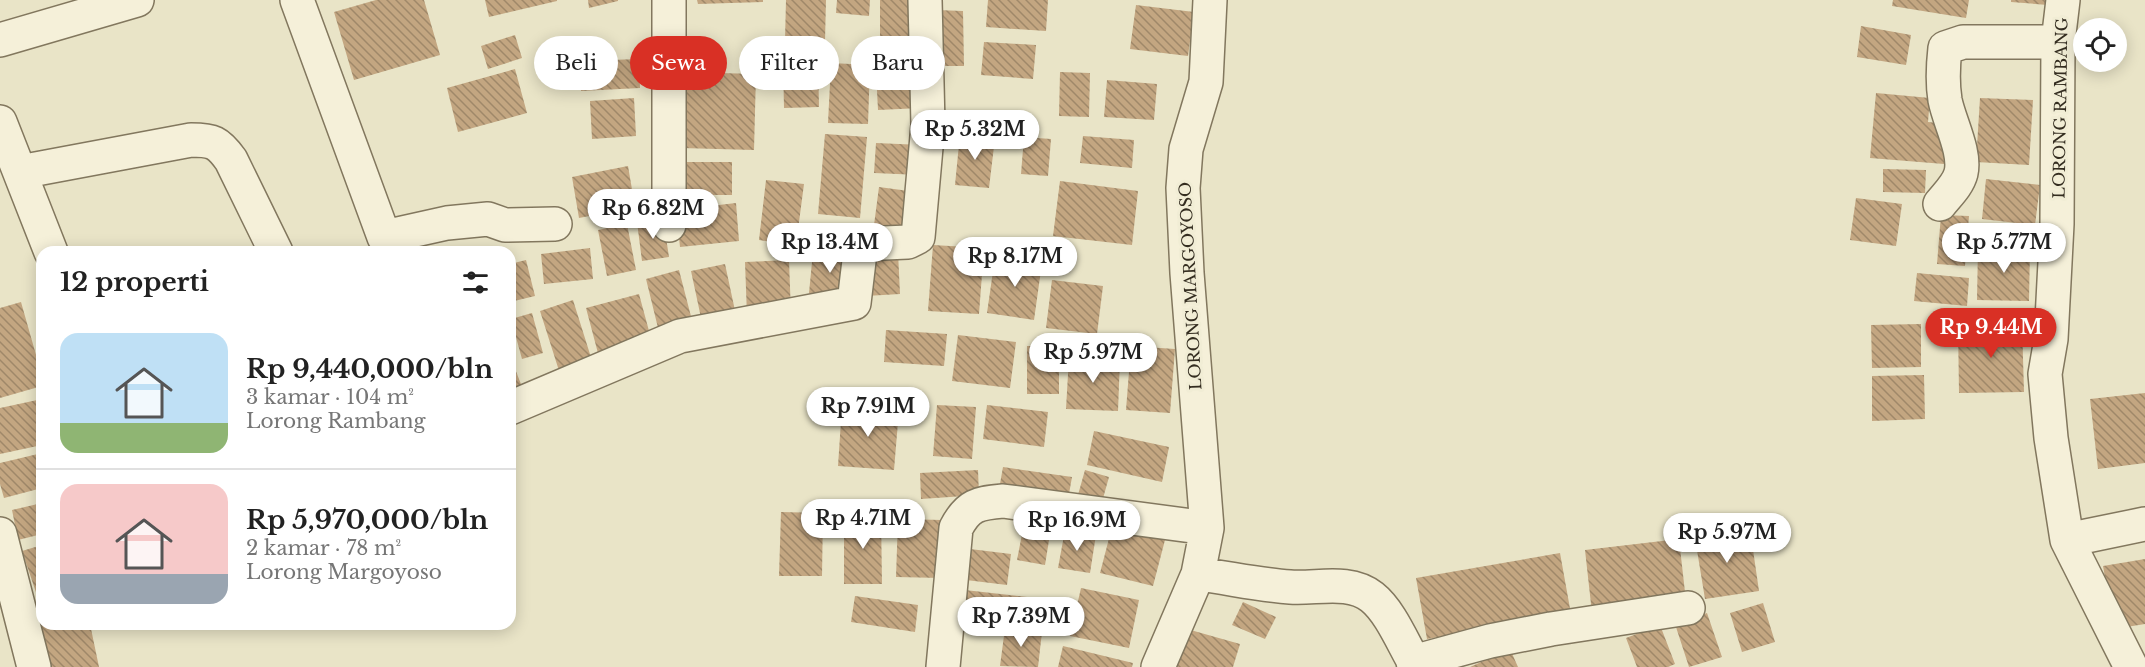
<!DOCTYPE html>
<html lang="id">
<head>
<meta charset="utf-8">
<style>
  body { margin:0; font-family:"Libre Baskerville",serif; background:#f2f2f2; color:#222; height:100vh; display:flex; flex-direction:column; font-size:22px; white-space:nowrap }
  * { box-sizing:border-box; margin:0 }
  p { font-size:20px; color:#767676 }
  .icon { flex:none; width:33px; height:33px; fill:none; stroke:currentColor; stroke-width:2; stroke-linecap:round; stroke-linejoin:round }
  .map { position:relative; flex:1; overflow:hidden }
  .sheet { position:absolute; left:36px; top:246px; width:480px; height:384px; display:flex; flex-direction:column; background:#fff; border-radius:18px; box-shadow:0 3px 15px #0003 }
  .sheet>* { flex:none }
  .banner { position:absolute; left:534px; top:36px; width:570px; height:54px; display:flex; gap:12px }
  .buttons { position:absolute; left:2073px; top:18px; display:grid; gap:12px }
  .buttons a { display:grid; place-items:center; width:54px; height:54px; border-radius:50%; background:#fff; box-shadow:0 3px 15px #0003; font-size:30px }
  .price { position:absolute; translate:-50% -51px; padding:0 14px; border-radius:21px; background:#fff; color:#222; font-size:20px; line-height:39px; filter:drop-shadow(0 2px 3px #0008) }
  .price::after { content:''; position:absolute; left:50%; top:36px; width:18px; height:14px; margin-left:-9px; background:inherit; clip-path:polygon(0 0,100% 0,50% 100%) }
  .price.current { background:#d93025; color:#fff }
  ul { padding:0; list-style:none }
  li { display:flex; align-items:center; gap:18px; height:150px; padding:0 24px }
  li+li { border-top:2px solid #e0e0e0 }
  li span { display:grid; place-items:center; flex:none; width:168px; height:120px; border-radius:18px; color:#555 }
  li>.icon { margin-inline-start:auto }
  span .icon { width:72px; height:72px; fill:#fffc; stroke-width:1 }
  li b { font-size:26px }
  h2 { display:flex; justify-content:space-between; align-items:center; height:72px; padding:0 24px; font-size:26px }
  .pill { padding:0 21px; border-radius:27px; background:#fff; box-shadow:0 3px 15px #0003; font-size:21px; line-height:54px }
  .pill.current { background:#d93025; color:#fff }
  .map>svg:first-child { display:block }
  .building { fill:url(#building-back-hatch) }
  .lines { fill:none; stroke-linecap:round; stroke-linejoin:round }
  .minor-casing { stroke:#82775e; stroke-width:36 }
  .minor { stroke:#f5f0d9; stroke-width:33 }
  .labels { text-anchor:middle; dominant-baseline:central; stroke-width:6; stroke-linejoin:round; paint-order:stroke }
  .street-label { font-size:16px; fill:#342d20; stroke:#f1edd5 }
</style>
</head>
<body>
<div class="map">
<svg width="2145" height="667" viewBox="0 0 2145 667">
  <defs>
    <pattern id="building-back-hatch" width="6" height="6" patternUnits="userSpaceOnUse" patternTransform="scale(1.5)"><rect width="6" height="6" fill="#c3a681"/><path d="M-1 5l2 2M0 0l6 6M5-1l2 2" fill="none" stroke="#9f8869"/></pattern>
  </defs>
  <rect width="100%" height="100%" fill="#e9e4c7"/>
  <!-- building -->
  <path class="building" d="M376,0H424L440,55L354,80L334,12Z
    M485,0H557V1L489,17Z
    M588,0H618V1L589,8Z
    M697,0H763V2L698,4Z
    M786,0H826L825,41L785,40Z
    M837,0H870L869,16L836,13Z
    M880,0H921V47L880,48Z
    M988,0H1048L1046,31L986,27Z
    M1893,0H1969L1966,18L1892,6Z
    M2011,0H2048V5L2011,2Z
    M1136,5L1194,12L1188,56L1130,49Z
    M937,10L963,11L964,66H937Z
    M1861,26L1911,35L1906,65L1857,57Z
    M515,35L522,58L488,69L481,46Z
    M984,42L1036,45L1033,79L981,75Z
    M639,59L640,88L581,91L580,61Z
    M818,61L819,107L784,108L783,62Z
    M831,63L870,65L868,124L828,123Z
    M515,69L527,113L458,132L447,88Z
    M919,70L921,108L878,110L876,71Z
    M683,72L756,74L754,150L681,148Z
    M1060,72L1090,73L1089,117L1059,116Z
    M1107,80L1157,84L1154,120L1104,117Z
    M1876,93L1930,98L1928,122L1948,124L1944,164L1870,158Z
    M634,98L636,136L592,139L590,101Z
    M1980,98L2033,100L2029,165L1976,162Z
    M825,134L867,137L860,218L818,214Z
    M960,134L995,138L989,188L955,185Z
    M1083,136L1134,140L1132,168L1080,163Z
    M1024,137L1051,139L1048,176L1021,174Z
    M876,143L922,145L920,175L874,173Z
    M677,162H732V195H677Z
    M628,166L635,207L579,218L572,177Z
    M1883,169L1926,170L1925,193L1883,192Z
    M1986,179L2040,185L2035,225L1982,219Z
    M766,180L804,184L796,245L759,240Z
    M1060,181L1138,191L1132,245L1053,236Z
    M879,187L916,192L910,230L874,225Z
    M1856,198L1902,204L1896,246L1850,240Z
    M736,203L739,241L680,247L676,210Z
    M1941,215L1969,216L1965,266L1937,264Z
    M663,218L669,257L642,261L637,222Z
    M627,224L636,270L607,276L598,230Z
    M933,245L984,248L979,314L928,311Z
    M1978,247L2030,248L2029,301L1977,300Z
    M590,248L593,279L544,284L541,254Z
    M813,252L850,255L846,297L809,293Z
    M898,252L900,294L866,296L864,254Z
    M995,257L1042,263L1034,320L987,313Z
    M526,260L535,296L510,302V264Z
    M789,260L791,314L747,316L745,262Z
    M725,264L737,320L703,327L691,271Z
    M679,270L694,328L660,336L646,279Z
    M1917,273L1969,278L1967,306L1914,301Z
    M1052,280L1103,286L1097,334L1046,328Z
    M639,294L652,342L599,357L586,308Z
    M573,300L594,367L561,377L540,311Z
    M21,302L42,376V386L0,398V308Z
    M532,313L543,353L522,359L511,319Z
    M1921,324V367L1872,368L1871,325Z
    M2022,324L2024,392L1959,393L1958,326Z
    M886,330L947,334L944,366L884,362Z
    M958,335L1016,342L1010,388L952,381Z
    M1027,346H1059V394H1027Z
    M1131,346L1175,349L1170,413L1126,410Z
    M510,356L526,397L510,403Z
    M1069,357L1120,359L1118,411L1066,409Z
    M1924,375L1925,419L1872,421V376Z
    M2145,393V463L2098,469L2090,399Z
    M42,399V445L0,454V408Z
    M937,405L976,407L972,459L933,456Z
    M987,405L1048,412L1044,447L983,439Z
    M842,406L899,410L894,470L838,466Z
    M1094,431L1169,447L1162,482L1087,465Z
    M42,453V488L4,498L0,484V463Z
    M1003,467L1072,477L1067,505L998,495Z
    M978,470L979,495L921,499L920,473Z
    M1085,470L1109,477L1100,509L1076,502Z
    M42,503V534L18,540L12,510Z
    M781,512L823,513L822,576H779Z
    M844,515H881L882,584H844Z
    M898,519L943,520L941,578L896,577Z
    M1112,527L1165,540L1153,586L1100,573Z
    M1023,529L1050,534L1045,565L1017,560Z
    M1750,529L1759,591L1705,599L1695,538Z
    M1065,530L1096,535L1090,573L1058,568Z
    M1679,539L1686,601L1592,613L1585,550Z
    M42,545V610L22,551Z
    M962,548L1011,554L1007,585L958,579Z
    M1560,553L1571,614L1427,639L1416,578Z
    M2145,559V624L2114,629L2103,566Z
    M1081,588L1139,600L1129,648L1070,636Z
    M965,590L1036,598L1034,620L962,612Z
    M855,596L918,605L915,632L851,622Z
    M1243,602L1276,617L1265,639L1232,625Z
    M1763,603L1775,642L1742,652L1730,613Z
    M1707,613L1722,657L1689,667L1675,624Z
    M40,624H90L99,667H49Z
    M1660,625L1675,664L1668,667H1637L1626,638Z
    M1005,628L1042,632L1038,667L1000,666Z
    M1187,629L1240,644L1233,667H1176Z
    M1063,646L1133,663L1132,667H1058Z
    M1510,649L1518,667H1470Z"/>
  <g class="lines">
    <defs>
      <path id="minor" d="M297,0L384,237L447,223L488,219L505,225L555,224
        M2063,0L2058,42L2057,224L2051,339L2045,374L2051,438L2067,540L2131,667
        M0,40L137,0
        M0,122L51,252
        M20,172L191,140C213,140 218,142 231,160L276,252
        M1940,204C1947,195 1958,185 1961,173C1966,152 1949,121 1945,100C1942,82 1943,66 1945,48L1963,42H2058
        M669,225V0
        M510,408L680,336L854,303L861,244L908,242L918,237L928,125L925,0
        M0,534L34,667
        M2067,540L2145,524
        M1198,574C1229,578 1260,585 1290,587C1317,589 1349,579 1372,597C1391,612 1404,646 1417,667
        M1413,662L1490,641L1551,629L1688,608
        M943,667L956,528C968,505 978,503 1003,501L1207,528
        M1158,667L1198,574L1207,528L1187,273L1183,188L1186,149L1206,82L1210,0"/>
    </defs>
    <!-- minor casing -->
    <use href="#minor" class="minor-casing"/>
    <!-- minor -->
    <use href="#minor" class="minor"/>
  </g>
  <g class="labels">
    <!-- street labels -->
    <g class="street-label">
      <text transform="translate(2060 108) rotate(-89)">LORONG RAMBANG</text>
      <text transform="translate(1190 286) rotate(-93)">LORONG MARGOYOSO</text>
    </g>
  </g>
</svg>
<div class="buttons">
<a><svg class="icon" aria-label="locate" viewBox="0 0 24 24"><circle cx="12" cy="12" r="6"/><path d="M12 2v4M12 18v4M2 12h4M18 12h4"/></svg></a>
</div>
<b class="price" style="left:975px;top:161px">Rp 5.32M</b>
<b class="price" style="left:653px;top:240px">Rp 6.82M</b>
<b class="price" style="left:830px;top:274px">Rp 13.4M</b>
<b class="price" style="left:2004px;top:274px">Rp 5.77M</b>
<b class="price" style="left:1015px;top:288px">Rp 8.17M</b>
<b class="price current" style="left:1991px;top:359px">Rp 9.44M</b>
<b class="price" style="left:1093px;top:384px">Rp 5.97M</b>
<b class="price" style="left:868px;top:438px">Rp 7.91M</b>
<b class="price" style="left:863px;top:550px">Rp 4.71M</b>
<b class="price" style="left:1077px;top:552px">Rp 16.9M</b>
<b class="price" style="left:1727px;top:564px">Rp 5.97M</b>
<b class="price" style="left:1021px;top:648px">Rp 7.39M</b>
<div class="banner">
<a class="pill">Beli</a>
<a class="pill current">Sewa</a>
<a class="pill">Filter</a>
<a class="pill">Baru</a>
</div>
<section class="sheet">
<h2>12 properti<svg class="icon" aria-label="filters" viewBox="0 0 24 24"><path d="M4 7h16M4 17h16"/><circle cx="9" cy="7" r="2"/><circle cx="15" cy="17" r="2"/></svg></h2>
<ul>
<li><span style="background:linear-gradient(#bfe0f5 75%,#8fb573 0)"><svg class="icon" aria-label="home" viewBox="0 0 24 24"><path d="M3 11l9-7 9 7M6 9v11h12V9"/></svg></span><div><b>Rp 9,440,000/bln</b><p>3 kamar · 104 m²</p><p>Lorong Rambang</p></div></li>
<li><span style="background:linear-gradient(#f6c9c9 75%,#9aa5b1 0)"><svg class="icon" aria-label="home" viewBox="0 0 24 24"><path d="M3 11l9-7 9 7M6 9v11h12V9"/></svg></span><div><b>Rp 5,970,000/bln</b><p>2 kamar · 78 m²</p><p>Lorong Margoyoso</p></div></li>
</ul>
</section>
</div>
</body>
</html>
